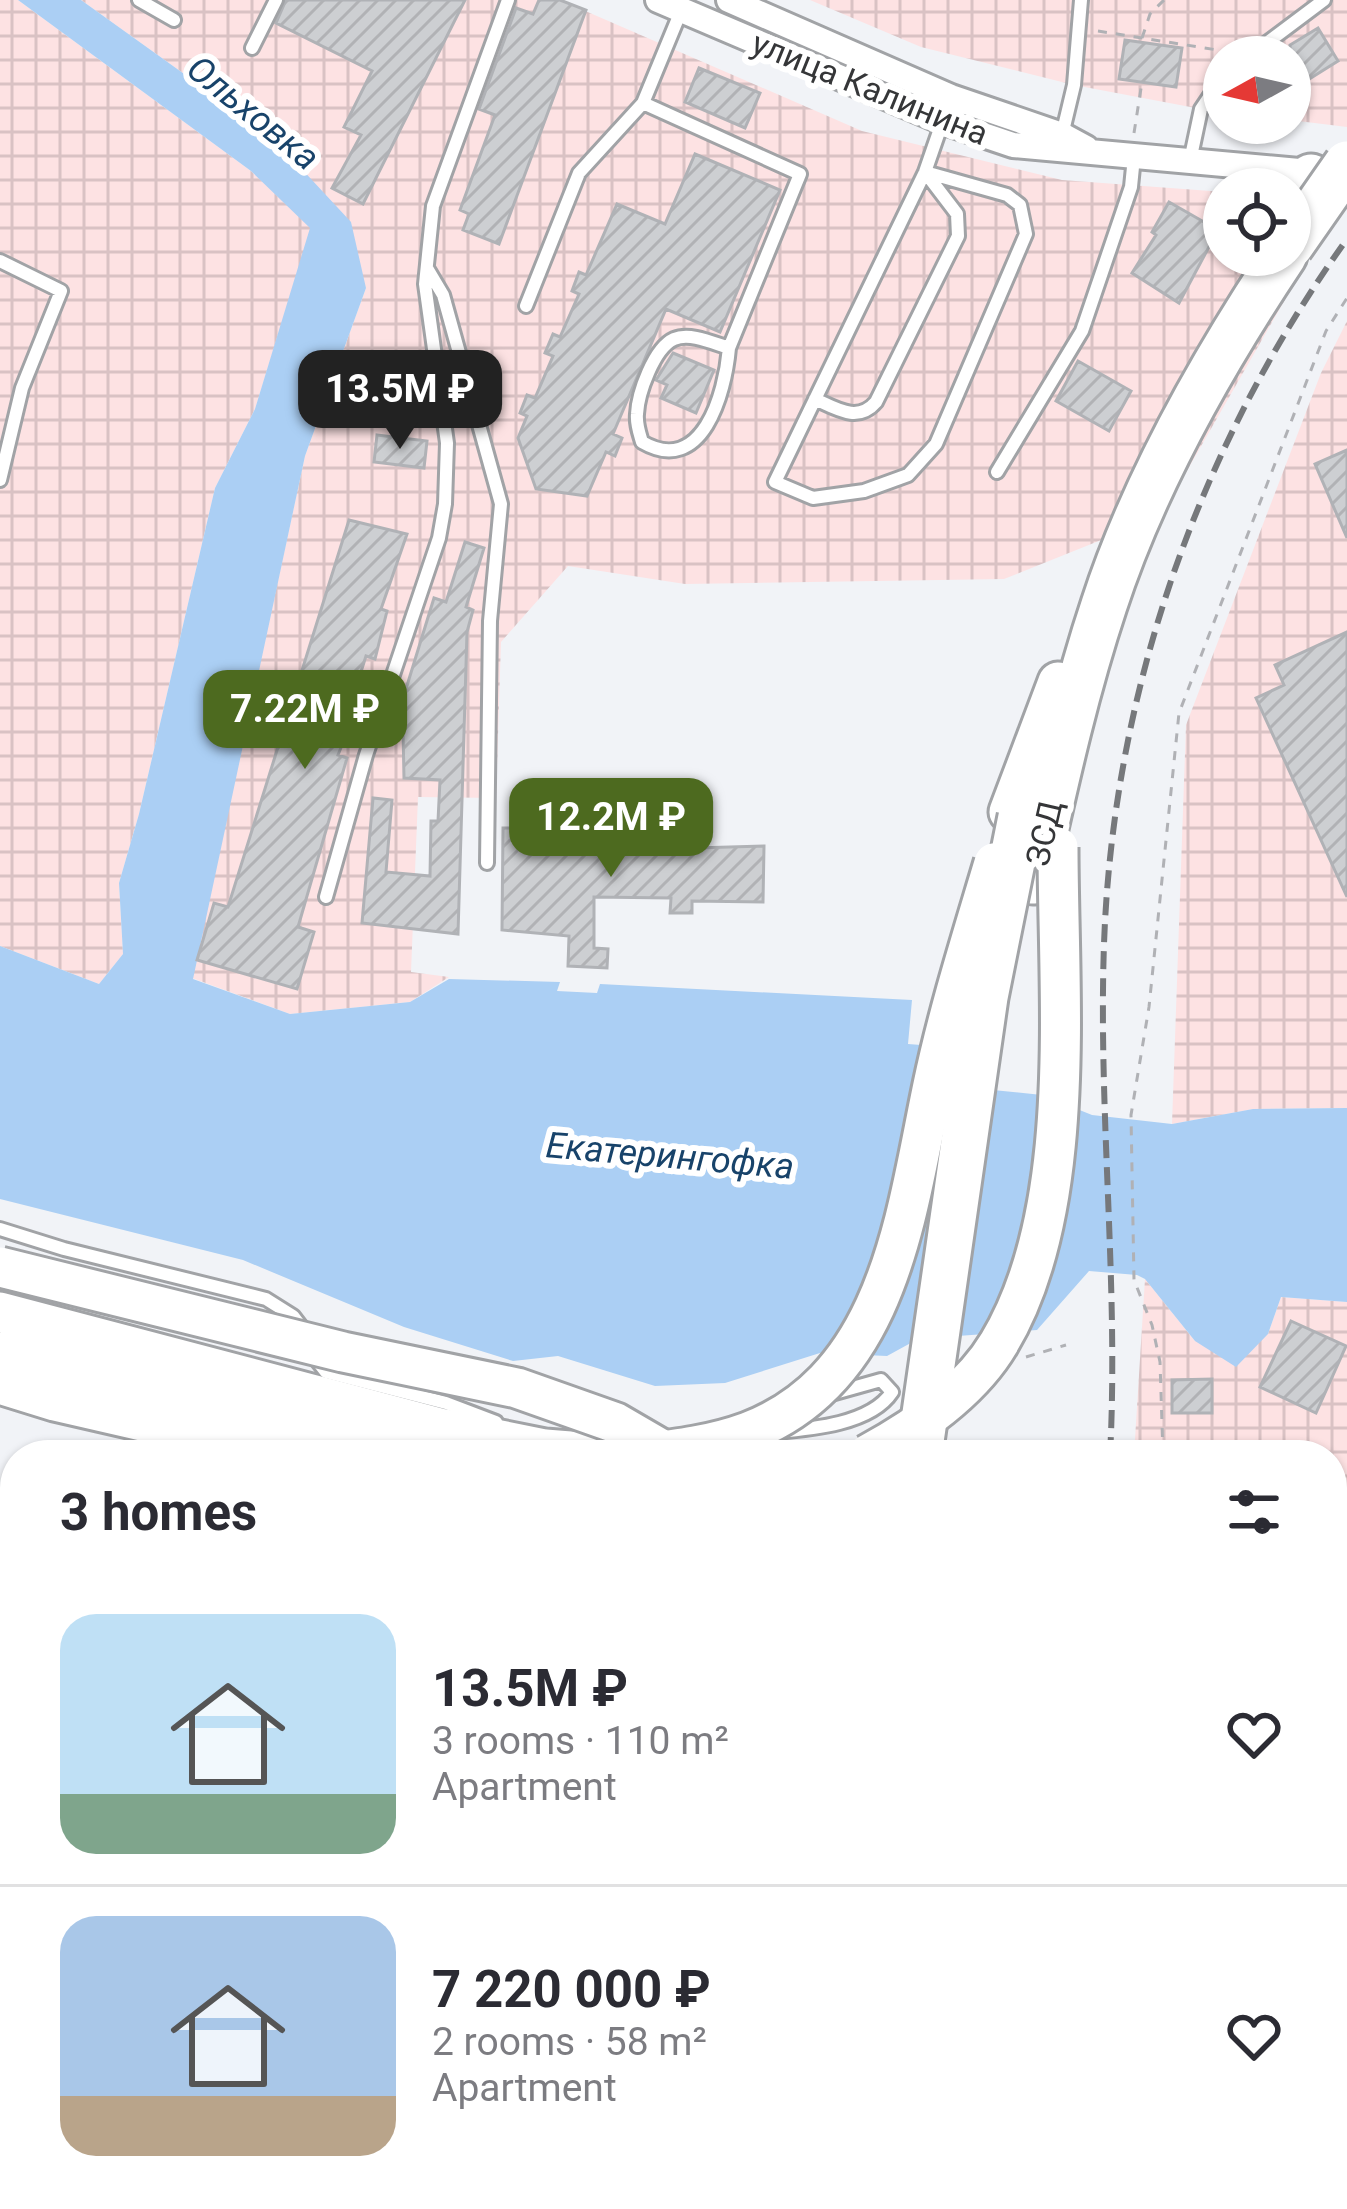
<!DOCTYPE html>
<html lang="en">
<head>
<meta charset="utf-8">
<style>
  body { margin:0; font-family:Roboto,sans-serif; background:#f7f7f7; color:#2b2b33; height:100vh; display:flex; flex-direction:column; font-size:45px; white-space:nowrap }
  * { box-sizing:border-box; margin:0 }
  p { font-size:39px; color:#7c7c81 }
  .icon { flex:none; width:66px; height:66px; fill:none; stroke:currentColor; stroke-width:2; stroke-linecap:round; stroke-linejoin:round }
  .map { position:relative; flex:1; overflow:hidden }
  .panel { position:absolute; left:0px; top:1440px; width:1347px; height:771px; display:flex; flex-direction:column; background:#fff; border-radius:48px 48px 0 0; box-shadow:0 3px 9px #0004 }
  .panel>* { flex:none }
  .needle { width:78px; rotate:262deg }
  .fabs { position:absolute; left:1203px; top:36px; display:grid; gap:24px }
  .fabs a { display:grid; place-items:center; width:108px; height:108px; border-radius:50%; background:#fff; box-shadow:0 3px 9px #0004; font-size:60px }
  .price { position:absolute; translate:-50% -102px; padding:0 27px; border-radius:24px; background:#4d6a1f; color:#fff; font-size:39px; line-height:78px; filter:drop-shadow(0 3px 6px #0008) }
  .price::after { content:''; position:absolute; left:50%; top:72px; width:36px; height:27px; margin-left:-18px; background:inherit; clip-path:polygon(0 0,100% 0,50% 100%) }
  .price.on { background:#222; color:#fff }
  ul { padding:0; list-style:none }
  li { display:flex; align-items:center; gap:36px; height:300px; padding:0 60px }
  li+li { border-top:3px solid #e1e1e2 }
  li span { display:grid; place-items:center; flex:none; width:336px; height:240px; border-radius:36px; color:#555 }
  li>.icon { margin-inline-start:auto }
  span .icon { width:144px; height:144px; fill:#fffc; stroke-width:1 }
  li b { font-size:51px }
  h2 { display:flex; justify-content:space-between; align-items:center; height:144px; padding:0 60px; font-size:51px }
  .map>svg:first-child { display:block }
  .industrial { fill:url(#industrial-grid) }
  .water { fill:#abcff4 }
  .building { fill:url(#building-hatch); stroke:#b0b2b6; stroke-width:3 }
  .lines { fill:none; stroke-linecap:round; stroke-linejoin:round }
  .service-casing { stroke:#a1a3a6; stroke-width:18 }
  .minor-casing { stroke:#a1a3a6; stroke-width:30 }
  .primary-casing { stroke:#a1a3a6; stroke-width:45 }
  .motorway-casing { stroke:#a1a3a6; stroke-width:51 }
  .path { stroke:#b0b1b5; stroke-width:3; stroke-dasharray:9 9; stroke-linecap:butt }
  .service { stroke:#fff; stroke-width:12 }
  .minor { stroke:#fff; stroke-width:24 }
  .primary { stroke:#fff; stroke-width:39 }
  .motorway { stroke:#fff; stroke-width:45 }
  .rail { stroke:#76787b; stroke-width:6; stroke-dasharray:18 9; stroke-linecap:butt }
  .primary-bridge-casing { stroke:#a1a3a6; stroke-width:45; stroke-linecap:butt }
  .motorway-bridge-casing { stroke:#a1a3a6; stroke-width:51; stroke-linecap:butt }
  .primary-bridge { stroke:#fff; stroke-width:39 }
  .motorway-bridge { stroke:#fff; stroke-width:45 }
  .labels { text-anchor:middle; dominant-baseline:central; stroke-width:12; stroke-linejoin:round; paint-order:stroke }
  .street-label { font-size:33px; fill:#353638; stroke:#fff }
  .water-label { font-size:36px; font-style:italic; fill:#18436a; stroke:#fff }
</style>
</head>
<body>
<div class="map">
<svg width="1347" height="2209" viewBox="0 0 1347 2209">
  <defs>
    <pattern id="industrial-grid" width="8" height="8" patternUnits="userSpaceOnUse" patternTransform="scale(3)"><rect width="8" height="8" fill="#fde2e3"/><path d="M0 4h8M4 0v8" fill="none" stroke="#d9c2c4"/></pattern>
    <pattern id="building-hatch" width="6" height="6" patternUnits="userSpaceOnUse" patternTransform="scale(3)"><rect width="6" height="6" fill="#cdcfd2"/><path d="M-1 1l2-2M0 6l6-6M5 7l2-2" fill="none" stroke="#b1b2b5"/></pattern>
  </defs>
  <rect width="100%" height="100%" fill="#f1f3f7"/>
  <!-- industrial -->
  <path class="industrial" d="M0,0H18L251,171L311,228L255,409L215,488L139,814L119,883L123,954L99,984L0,946Z
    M81,0H560L862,131L1062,180L1224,192V255H1290L1342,200L1161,516L1004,579L685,584L568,566L501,642L496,798L418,797L411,972L449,977L410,1002L290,1014L192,978L305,456L366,288L272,137Z
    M810,0H1347V127L1290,120V57H1224V112L1201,109L1074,85L921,47Z
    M1347,321V1108L1253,1109L1172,1124L1186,725L1321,373Z
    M1145,1279L1195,1341L1268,1334L1281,1297L1347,1302V2209H966L972,2196H1332V1455H1134Z"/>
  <!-- water -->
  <path class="water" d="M18,0H81L272,137L351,222L366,288L305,456L193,979L290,1014L410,1002L449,979L560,982L557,991L597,993L600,984L912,1000L908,1044L934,1046L943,1085L1042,1095L1092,1115L1172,1124L1253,1109L1347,1108V1302L1281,1297L1268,1334L1236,1367L1195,1341L1145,1279L1137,1275L1089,1271L1037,1330L918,1339L887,1356L820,1353L725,1383L655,1386L558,1356L513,1361L404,1327L243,1260L0,1199V946L99,984L123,954L119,883L139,814L215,488L255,409L310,228L251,171Z"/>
  <!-- building -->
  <path class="building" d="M286,0H465L363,204L332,188L361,135L344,127L372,71L276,23Z
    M539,0H560L586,10L499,244L463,230L469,214L460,210L495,115L479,109L516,8L533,14Z
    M1318,28L1338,61L1290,91V45Z
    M1125,40L1182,48L1176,87L1119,79Z
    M699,68L760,93L745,128L685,102Z
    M695,154L780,190L720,332L666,309L613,434L622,438L615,456L606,452L587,496L536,489L518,438L527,416L520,413L527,395L535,398L553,356L545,353L553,334L560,337L579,294L572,291L579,272L586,275L617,204L665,224Z
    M1169,202L1218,230L1179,303L1132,273L1156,235L1152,232Z
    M673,353L714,370L696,413L661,398L667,385L656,380Z
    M1078,361L1131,391L1109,431L1056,401Z
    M377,435L427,441L424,468L374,462Z
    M1347,450V538L1315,464Z
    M349,520L407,534L381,609L387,611L375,659L366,656L338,744L342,745L338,755L347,758L298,927L314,932L297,989L197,960L214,903L228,907Z
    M465,542L484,548L466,607L473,610L467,632L458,934L362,923L373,798L392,800L386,872L430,876L431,821H438L440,780L404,778L403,731H393L434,598L446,602Z
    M1347,632V897L1256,698L1284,685L1275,665Z
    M530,823L596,824L595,841L690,843L695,848L764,846L763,902L692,901V913H670L671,898L594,897V948L608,949L607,968L568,966L569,936L502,930L503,828H530Z
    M1291,1321L1346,1346L1316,1413L1260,1387Z
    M1212,1379V1413H1172V1380Z"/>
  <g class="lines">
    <defs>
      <path id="service" d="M139,0L174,20
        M252,48L276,0
        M1248,57L1324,0
        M643,103L800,174L729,348C725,394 702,477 642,442C639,432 636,424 637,414C638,393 654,348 674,339C690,332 713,343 729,348
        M1062,135L1074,85L1081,0
        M1190,161L1201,109L1224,75
        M925,172L1007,195L1020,205L1026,234L936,444L908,475L864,491L813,498L775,482L925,172L951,97
        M0,261L61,291L22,388L0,480
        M427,268L443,295L501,504L490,621L487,863
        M526,306L579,173L643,103L681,11
        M815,399C837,409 858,423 876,402L958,236L957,214L925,172
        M997,472L1082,331L1131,187L1134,157
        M326,897L366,755L439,538L445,504L447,443L425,284L433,206L508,0
        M0,1229L64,1249L266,1299L293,1316L306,1333
        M315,1358L326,1372L446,1403L496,1422
        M776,1432C812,1429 871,1424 892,1392L881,1380L831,1394
        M0,1508L15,1513
        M1332,1587L1347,1599
        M0,1627L15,1625
        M1332,1684L1347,1695
        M1332,2041L1347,2010
        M8,2209L15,2196
        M123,2209L130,2196
        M326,2209L333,2196
        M471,2209L478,2196
        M645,2209L652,2196
        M1295,2209L1297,2196"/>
      <path id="minor" d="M658,0L942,121L1013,145L1321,173
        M729,0L951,97L1062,135L1086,148"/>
      <path id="primary" d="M1009,812L1058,682
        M0,1312L440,1428L545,1449L620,1455
        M0,1352L401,1455
        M0,1384L55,1401L290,1455
        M678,2209L684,2196
        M815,2209L822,2196"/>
      <path id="motorway" d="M1290,205L1311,177
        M1033,881C1054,788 1074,695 1104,605C1144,482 1212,363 1284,255
        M768,2209L774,2196"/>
    </defs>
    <!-- service casing -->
    <use href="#service" class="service-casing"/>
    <!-- minor casing -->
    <use href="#minor" class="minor-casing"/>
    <!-- primary casing -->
    <use href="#primary" class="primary-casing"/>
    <!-- motorway casing -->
    <use href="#motorway" class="motorway-casing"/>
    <!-- path -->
    <path class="path" d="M1098,31L1230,52
      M1142,38L1150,14L1164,0
      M1134,133L1142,82
      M1026,1357L1066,1345
      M1163,1455L1160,1362L1152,1325L1134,1280L1131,1115L1149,1007L1179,713L1326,331L1347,298
      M1332,1565L1341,1572"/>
    <!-- service -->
    <use href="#service" class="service"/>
    <!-- minor -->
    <use href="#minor" class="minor"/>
    <!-- primary -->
    <use href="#primary" class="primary"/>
    <!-- motorway -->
    <use href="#motorway" class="motorway"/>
    <!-- rail -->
    <path class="rail" d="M1110,1455C1119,1285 1098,1114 1104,944C1113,691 1199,445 1347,239
      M0,1832L15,1805
      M0,1857L15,1830
      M0,1918L15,1891
      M1332,1945L1347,1938
      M0,1990L15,1963
      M0,2027L15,2000
      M889,2209L895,2196
      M930,2209L934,2196
      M985,2209L993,2196"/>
    <defs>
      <path id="primary-bridge" d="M0,1267L343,1352L517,1388L616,1423L671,1455
        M631,1455C671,1450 710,1446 748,1432C890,1378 906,1213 933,1085C949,1009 972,937 994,863
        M867,1455C915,1429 970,1392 999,1343C1079,1210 1058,998 1058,847"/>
      <path id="motorway-bridge" d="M1290,246L1347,164
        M919,1455L985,997L1021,817"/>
    </defs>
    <!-- primary-bridge casing -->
    <use href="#primary-bridge" class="primary-bridge-casing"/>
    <!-- motorway-bridge casing -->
    <use href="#motorway-bridge" class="motorway-bridge-casing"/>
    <!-- primary-bridge -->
    <use href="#primary-bridge" class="primary-bridge"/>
    <!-- motorway-bridge -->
    <use href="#motorway-bridge" class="motorway-bridge"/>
  </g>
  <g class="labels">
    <!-- street labels -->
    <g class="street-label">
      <text transform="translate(870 88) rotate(22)">улица Калинина</text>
      <text transform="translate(1044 833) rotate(-77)">ЗСД</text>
    </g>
    <!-- water labels -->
    <g class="water-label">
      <text transform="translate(253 113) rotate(39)">Ольховка</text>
      <text transform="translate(670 1156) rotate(5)">Екатерингофка</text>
    </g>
  </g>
</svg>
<div class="fabs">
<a><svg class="needle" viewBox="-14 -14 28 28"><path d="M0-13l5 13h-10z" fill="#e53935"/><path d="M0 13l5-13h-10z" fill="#7c7c81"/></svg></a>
<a><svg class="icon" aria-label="locate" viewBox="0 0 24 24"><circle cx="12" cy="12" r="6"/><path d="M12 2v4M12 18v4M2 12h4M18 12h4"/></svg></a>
</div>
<b class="price on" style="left:400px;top:452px">13.5M ₽</b>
<b class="price" style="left:305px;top:772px">7.22M ₽</b>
<b class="price" style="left:611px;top:880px">12.2M ₽</b>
<section class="panel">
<h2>3 homes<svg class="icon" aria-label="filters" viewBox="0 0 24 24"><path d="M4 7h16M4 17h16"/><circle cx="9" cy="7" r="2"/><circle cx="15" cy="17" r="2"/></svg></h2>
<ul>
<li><span style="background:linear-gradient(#bfe0f5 75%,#7fa58c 0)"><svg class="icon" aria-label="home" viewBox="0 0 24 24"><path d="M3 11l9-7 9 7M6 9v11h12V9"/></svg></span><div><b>13.5M ₽</b><p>3 rooms · 110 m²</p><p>Apartment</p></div><svg class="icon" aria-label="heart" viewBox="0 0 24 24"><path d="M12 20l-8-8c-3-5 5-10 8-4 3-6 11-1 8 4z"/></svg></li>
<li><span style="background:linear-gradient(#a9c7e8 75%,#b9a48a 0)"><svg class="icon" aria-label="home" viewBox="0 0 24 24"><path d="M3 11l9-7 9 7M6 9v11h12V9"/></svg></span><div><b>7 220 000 ₽</b><p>2 rooms · 58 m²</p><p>Apartment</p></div><svg class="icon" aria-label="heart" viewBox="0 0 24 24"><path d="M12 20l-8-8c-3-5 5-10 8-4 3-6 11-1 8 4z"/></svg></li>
</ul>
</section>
</div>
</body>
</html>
